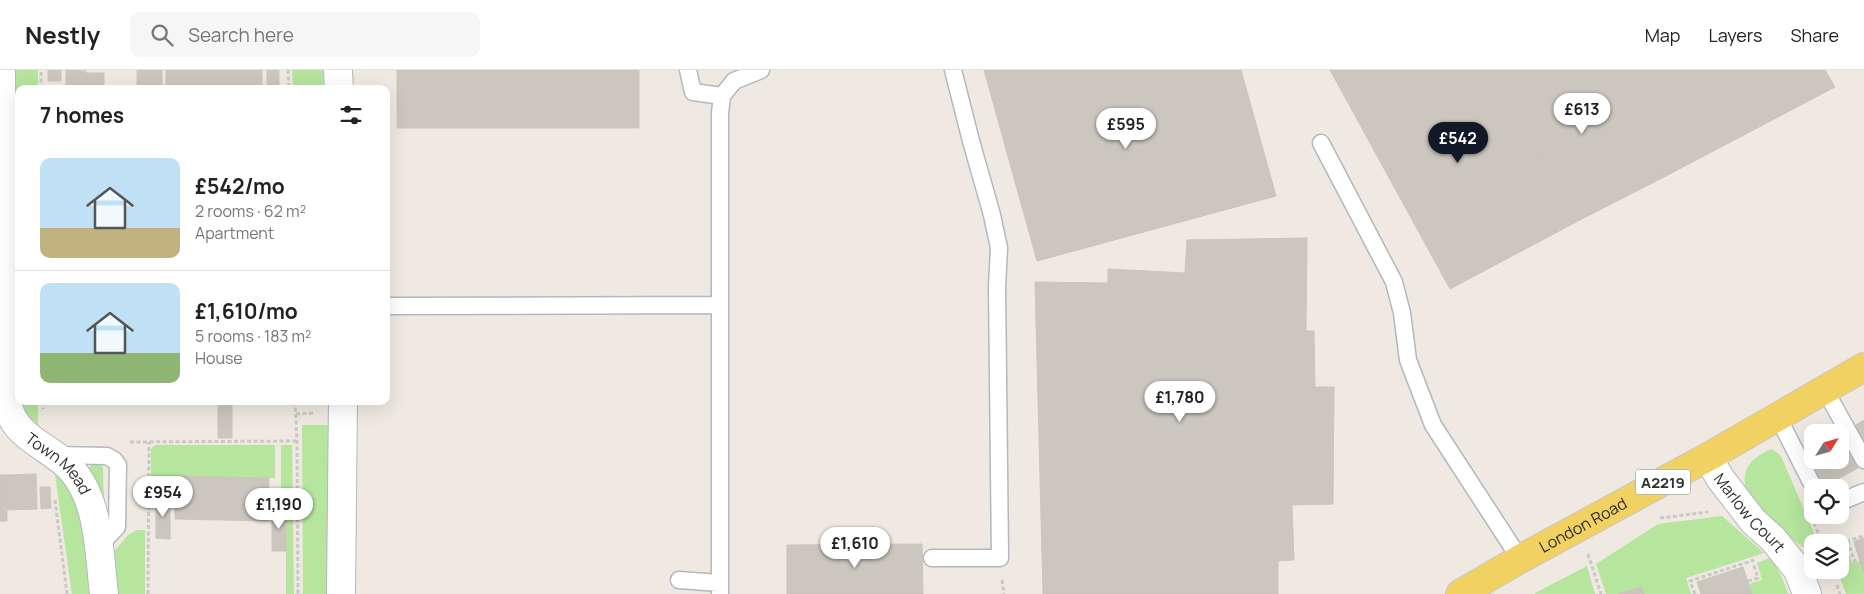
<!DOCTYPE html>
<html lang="en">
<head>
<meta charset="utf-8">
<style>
  body { margin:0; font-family:Manrope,sans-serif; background:#f6f6f6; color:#222; height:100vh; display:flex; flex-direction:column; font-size:19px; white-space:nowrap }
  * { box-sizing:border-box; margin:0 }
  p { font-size:16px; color:#767676 }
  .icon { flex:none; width:28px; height:28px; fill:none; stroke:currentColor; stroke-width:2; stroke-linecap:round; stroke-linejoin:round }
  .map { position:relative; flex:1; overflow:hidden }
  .panel { position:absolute; left:15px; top:15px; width:375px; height:320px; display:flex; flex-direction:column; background:#fff; border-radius:10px; box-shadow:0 5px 20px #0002 }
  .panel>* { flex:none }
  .needle { width:32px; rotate:53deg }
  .buttons { position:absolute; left:1804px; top:354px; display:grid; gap:10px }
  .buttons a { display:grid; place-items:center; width:45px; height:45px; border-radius:10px; background:#fff; box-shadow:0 5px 20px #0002; font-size:25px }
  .price { position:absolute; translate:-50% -42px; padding:0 11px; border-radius:18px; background:#fff; color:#222; font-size:16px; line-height:32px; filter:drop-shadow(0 1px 2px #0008) }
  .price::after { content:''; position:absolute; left:50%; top:30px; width:15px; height:11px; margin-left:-8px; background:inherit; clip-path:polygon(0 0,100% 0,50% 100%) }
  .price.on { background:#111827; color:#fff }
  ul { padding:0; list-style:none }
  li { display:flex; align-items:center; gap:15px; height:125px; padding:0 25px }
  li+li { border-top:1px solid #e0e0e0 }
  li span { display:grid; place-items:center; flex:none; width:140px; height:100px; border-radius:10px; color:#555 }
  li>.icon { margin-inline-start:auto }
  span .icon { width:60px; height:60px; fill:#fffc; stroke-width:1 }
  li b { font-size:21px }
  h2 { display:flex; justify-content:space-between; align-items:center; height:60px; padding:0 25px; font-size:21px }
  header { display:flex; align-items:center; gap:30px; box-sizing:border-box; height:70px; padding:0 25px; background:#fff; border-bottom:1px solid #e0e0e0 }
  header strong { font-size:24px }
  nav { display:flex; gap:28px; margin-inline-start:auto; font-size:18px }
  .search { width:350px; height:45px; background:#f6f6f6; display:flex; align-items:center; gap:12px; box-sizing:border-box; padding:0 18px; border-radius:10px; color:#767676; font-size:19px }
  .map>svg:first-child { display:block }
  .green { fill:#b6e59e }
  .building { fill:#cbc7bf; stroke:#cbc5ba }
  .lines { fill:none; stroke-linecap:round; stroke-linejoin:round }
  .lane-casing { stroke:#b4b7c1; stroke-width:19 }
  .street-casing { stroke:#b4b7c1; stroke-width:30 }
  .secondary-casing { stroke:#b4b7c1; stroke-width:30 }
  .primary-casing { stroke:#c9c9c9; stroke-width:30 }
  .path { stroke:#c9c9c9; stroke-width:3; stroke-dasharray:4 2.5; stroke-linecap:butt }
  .lane { stroke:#fff; stroke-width:16 }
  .street { stroke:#fff; stroke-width:28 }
  .secondary { stroke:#fff; stroke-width:28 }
  .primary { stroke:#f2d163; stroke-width:28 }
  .labels { text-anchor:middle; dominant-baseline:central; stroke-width:4.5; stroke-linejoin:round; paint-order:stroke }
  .shield { fill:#fff; stroke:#6d6d6d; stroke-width:1 }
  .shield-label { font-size:15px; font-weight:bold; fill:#2e2e2e }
  .street-label { font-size:16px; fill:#2e2e2e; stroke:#fff }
</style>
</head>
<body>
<header>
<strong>Nestly</strong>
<div class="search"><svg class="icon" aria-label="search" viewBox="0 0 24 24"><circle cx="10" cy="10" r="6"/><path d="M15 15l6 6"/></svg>Search here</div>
<nav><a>Map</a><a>Layers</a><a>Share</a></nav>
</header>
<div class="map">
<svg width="1864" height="524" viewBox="0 0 1864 524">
  <rect width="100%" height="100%" fill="#efe9e1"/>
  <!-- green -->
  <path class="green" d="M11,0H38V19H19V73L14,65Z
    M292,0H323L324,19H293Z
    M12,113H19V331H38V359L30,355L13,328Z
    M302,355H330V524H303Z
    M155,375H275V408L151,407V379Z
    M281,375H292L294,524H286V441H281Z
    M1772,379L1781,386L1818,472H1812V484C1789,465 1740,438 1745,405C1747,392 1761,383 1772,379Z
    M97,393L101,395L103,398L104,443L89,403V398L92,394Z
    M55,405L67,415L75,428L81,445L92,524H72Z
    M1722,446L1764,483L1686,508L1691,524H1644L1641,517L1618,524H1606L1596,494L1658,454Z
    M137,460H145V524H112V484L128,465Z
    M1846,475L1852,493L1860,491L1864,504V524H1846L1837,500H1840V477Z
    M1769,488C1779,498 1784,511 1788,524H1752L1749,514L1762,510L1757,493Z
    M1587,496L1595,524H1534L1539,521Z"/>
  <!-- building -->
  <path class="building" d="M48,0H61V11H48Z
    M66,0L86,1V19H57V16H66Z
    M137,0H150V17H137Z
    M150,0H162V17H150Z
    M166,0H213V19H166Z
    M213,0H262V19H213Z
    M267,0H279V17H267Z
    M397,0H639V58H397Z
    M984,0H1241L1276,126L1037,191Z
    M1330,0H1493L1578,151L1450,219Z
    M1493,0H1605L1664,107L1578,151Z
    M1605,0H1825L1835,17L1664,107Z
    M86,3H104V16H134V19H86Z
    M1307,168L1306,261H1314L1315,317H1334L1333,434L1292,435L1294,490L1278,491V524H1043L1035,212L1108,213V199L1185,203L1187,170Z
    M218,331H232V368H218Z
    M1864,350V373L1854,356Z
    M1840,364L1858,398L1823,417L1803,381L1812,376V390H1840Z
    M36,404L37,439L7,440L6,405Z
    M0,405H6L7,451H0Z
    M175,406L222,407V450L175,449Z
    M222,407L269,408L268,451L222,450Z
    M40,417H50L51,438L41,439Z
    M156,428H170V469L156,468Z
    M272,440H286V481H272Z
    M1864,468V504L1854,472Z
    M922,474L923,524H787V475Z
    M1743,497L1752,524H1701L1697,512Z
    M1642,517L1644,524H1618Z"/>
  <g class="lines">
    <defs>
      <path id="lane" d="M688,0L693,22L722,26
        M1321,73L1394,212L1402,243L1408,290L1433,355L1520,489
        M386,236L719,235
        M1825,320L1864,390
        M1778,347L1814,418
        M55,385L107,386L114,390L118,395L117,457L98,477
        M1840,432L1864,422
        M932,488H1000L997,217L999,178L992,145L971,71L953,0
        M679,510L719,513
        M720,524V43L722,26L734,11L761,0"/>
      <g id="street">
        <path id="s1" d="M1,0L2,312C5,325 7,338 13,349C24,370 55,381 71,399C100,431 99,484 104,524"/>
        <path id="s2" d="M1708,387L1720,408L1753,451L1773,469L1798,500L1807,524"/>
      </g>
      <path id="secondary" d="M338,0L339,19
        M341,524L343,331"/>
      <g id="primary">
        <path id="s3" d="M1460,524L1520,489L1708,387L1864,297"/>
      </g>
    </defs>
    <!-- lane casing -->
    <use href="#lane" class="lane-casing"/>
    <!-- street casing -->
    <use href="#street" class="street-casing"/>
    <!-- secondary casing -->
    <use href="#secondary" class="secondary-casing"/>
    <!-- primary casing -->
    <use href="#primary" class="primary-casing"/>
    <!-- path -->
    <path class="path" d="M288,0L289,19
      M41,19V0
      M43,331V339
      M295,331L297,371L298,524
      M296,344L315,343
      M130,372L297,371
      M55,430L67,524
      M1809,441L1822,472
      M1660,448L1708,442
      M1848,471L1854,491L1859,488
      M1840,473L1864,466
      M1588,484L1601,524
      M1002,510L1004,524
      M1748,511L1758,508L1753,493
      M1837,515L1840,524
      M148,524L149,372
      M1695,524L1690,511L1754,490"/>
    <!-- lane -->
    <use href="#lane" class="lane"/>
    <!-- street -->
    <use href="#street" class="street"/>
    <!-- secondary -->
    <use href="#secondary" class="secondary"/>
    <!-- primary -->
    <use href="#primary" class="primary"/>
  </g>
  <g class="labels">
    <!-- shield labels -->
    <rect class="shield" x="1635.5" y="399.5" width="55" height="25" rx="4"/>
    <g class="shield-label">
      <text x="1663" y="412">A2219</text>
    </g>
    <!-- street labels -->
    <g class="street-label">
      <text stroke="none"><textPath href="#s1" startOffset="415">Town Mead</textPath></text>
      <text stroke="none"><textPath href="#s2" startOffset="70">Marlow Court</textPath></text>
      <text stroke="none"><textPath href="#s3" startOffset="141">London Road</textPath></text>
    </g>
  </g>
</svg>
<div class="buttons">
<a><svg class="needle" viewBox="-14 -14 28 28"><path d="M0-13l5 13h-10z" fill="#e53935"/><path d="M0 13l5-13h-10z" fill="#767676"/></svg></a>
<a><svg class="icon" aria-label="locate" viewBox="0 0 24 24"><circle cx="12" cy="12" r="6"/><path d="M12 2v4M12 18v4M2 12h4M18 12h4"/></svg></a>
<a><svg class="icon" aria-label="layers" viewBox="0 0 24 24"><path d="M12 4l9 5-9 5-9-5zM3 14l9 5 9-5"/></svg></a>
</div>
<b class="price" style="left:1582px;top:65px">£613</b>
<b class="price" style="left:1126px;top:80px">£595</b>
<b class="price on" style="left:1458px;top:94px">£542</b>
<b class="price" style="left:1180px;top:353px">£1,780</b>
<b class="price" style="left:163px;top:448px">£954</b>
<b class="price" style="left:279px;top:460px">£1,190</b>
<b class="price" style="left:855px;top:499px">£1,610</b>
<section class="panel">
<h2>7 homes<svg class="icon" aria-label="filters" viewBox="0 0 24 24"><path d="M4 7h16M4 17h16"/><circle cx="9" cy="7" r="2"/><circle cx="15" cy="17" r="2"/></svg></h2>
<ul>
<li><span style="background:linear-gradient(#bfe0f5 70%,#c2b280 0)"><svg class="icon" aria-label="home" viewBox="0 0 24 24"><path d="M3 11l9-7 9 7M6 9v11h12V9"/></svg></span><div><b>£542/mo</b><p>2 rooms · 62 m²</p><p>Apartment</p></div></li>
<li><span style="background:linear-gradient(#bfe0f5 70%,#8fb573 0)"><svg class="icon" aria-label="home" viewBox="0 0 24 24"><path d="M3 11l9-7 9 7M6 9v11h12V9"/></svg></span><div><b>£1,610/mo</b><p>5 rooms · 183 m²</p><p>House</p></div></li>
</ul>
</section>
</div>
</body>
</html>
